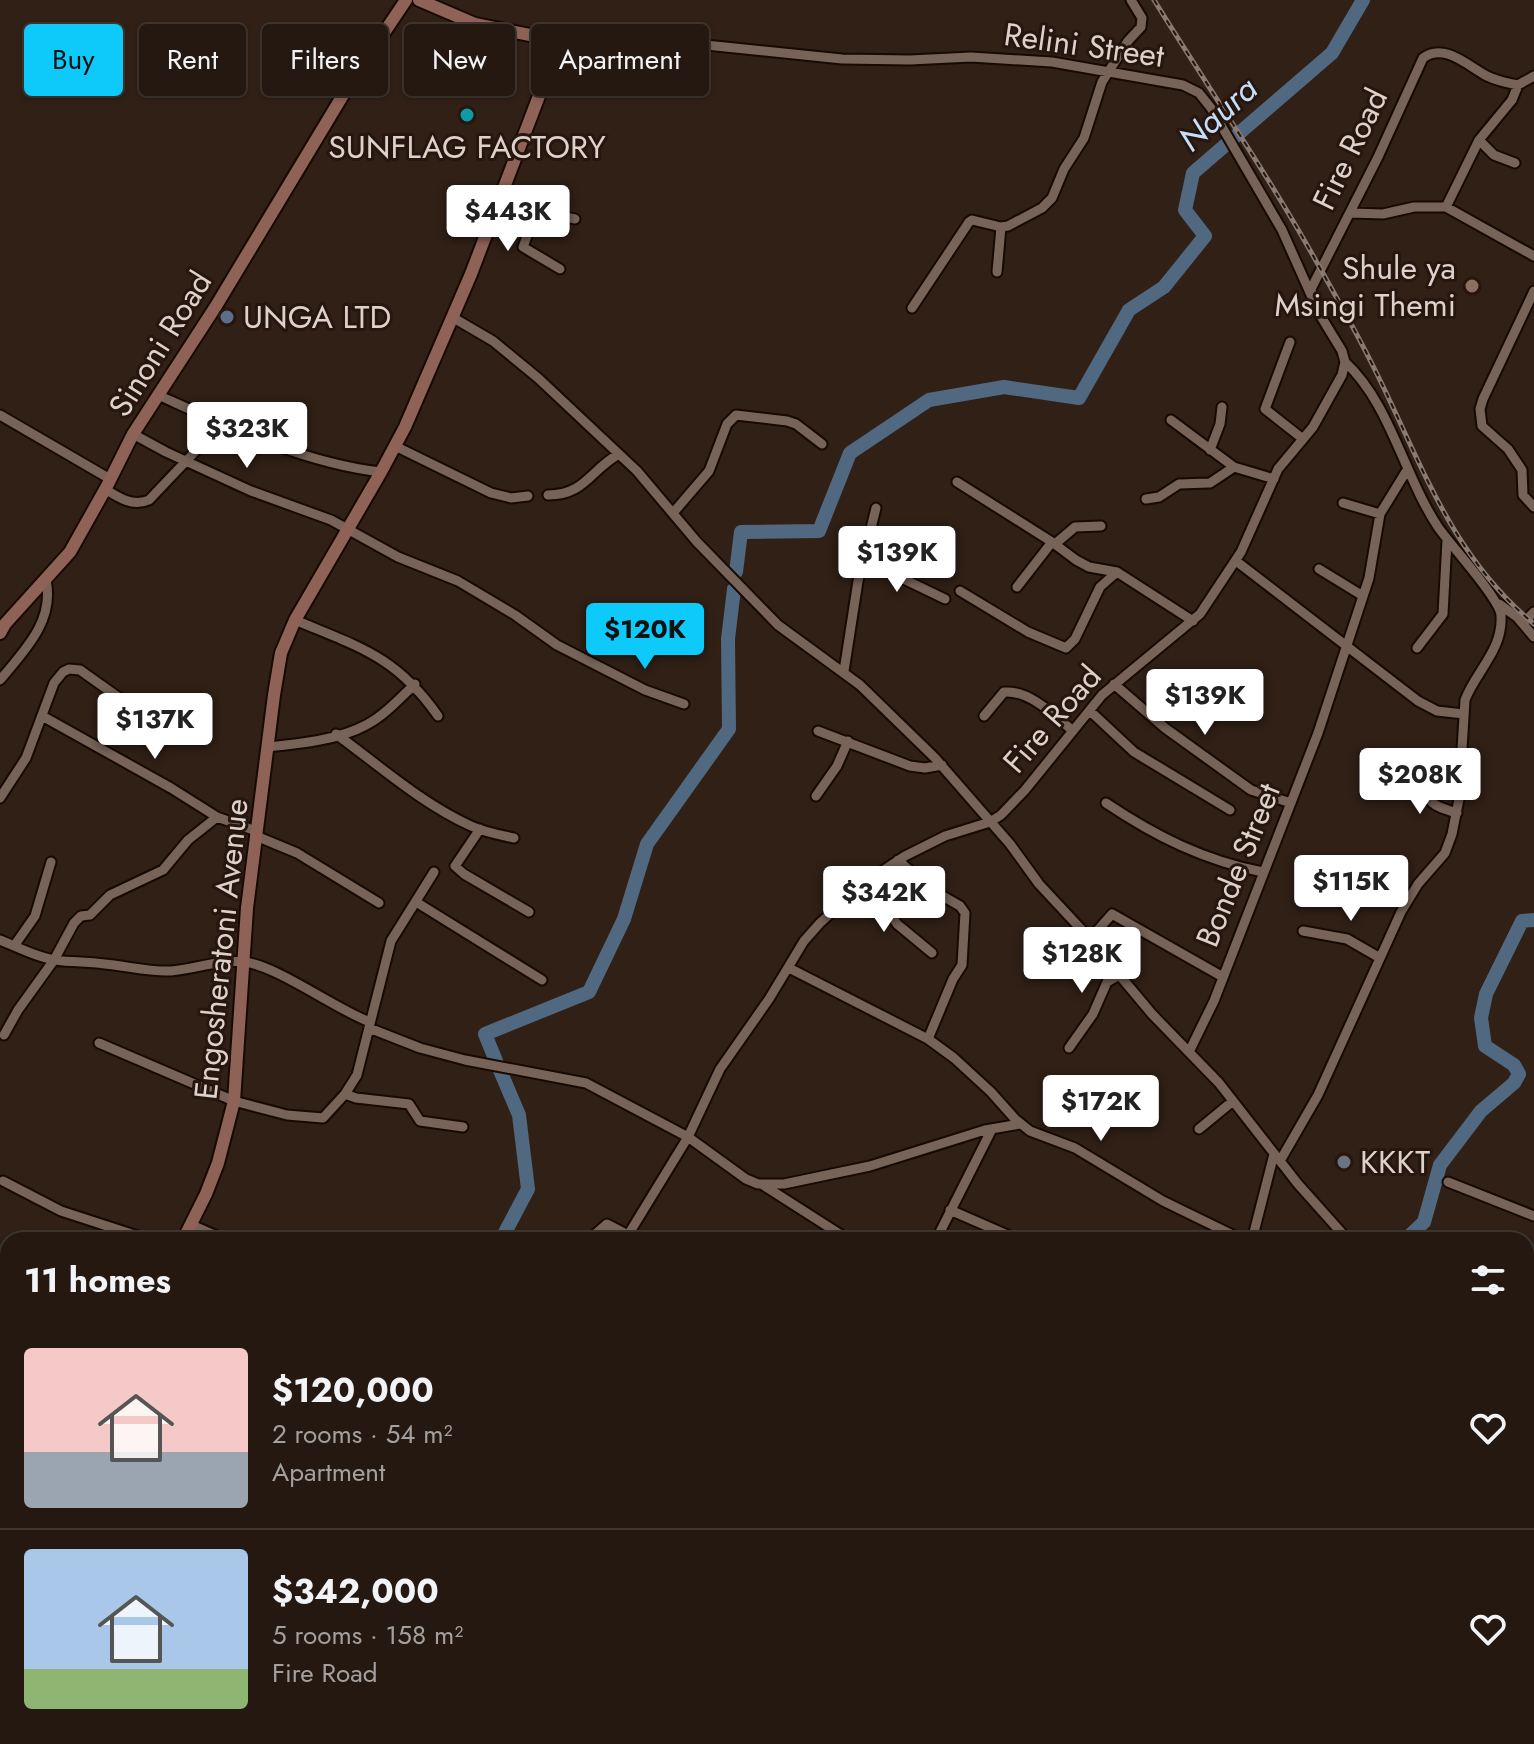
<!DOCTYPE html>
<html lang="en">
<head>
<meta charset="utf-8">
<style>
  body { margin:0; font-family:Jost,sans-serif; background:#30251e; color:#f1f3f6; height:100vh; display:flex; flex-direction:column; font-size:30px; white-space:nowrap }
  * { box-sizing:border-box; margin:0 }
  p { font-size:26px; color:#a3a09f }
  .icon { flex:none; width:44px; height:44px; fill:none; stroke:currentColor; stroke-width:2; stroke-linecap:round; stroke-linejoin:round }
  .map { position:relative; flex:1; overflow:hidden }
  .details { position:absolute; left:0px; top:1232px; width:1534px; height:512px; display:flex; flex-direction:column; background:#241810; border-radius:24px 24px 0 0; box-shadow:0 2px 6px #0004,0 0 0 2px #413730 }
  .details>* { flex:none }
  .guide { position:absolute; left:24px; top:24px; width:800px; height:72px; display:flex; gap:16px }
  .price { position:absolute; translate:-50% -68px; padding:0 18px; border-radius:8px; background:#fff; color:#222; font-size:26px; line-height:52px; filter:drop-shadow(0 2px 4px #0008) }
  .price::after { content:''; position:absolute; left:50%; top:48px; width:24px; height:18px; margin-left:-12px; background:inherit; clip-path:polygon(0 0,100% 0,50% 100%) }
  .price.current { background:#0dcafa; color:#111 }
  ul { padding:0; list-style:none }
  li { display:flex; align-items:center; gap:24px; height:200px; padding:0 24px }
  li+li { border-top:2px solid #413730 }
  li span { display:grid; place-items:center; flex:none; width:224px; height:160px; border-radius:8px; color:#555 }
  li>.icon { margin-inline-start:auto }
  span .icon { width:96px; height:96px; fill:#fffc; stroke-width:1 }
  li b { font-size:34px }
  h2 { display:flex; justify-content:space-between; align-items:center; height:96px; padding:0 24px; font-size:34px }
  .pill { padding:0 28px; border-radius:8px; background:#241810; box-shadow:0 2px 6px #0004,0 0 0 2px #413730; font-size:28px; line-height:72px }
  .pill.current { background:#0dcafa; color:#111 }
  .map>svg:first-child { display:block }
  .water { fill:url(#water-rules) }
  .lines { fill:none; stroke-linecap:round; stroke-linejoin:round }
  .river { stroke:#506980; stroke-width:14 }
  .street-casing { stroke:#170903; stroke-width:13 }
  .secondary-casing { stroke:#170903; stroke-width:16 }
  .street { stroke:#776358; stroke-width:9 }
  .secondary { stroke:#8f6257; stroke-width:12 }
  .rail-casing { stroke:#897b73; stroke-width:5 }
  .rail { stroke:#26160d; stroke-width:2; stroke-dasharray:6; stroke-linecap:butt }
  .culture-dot { fill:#0f9aa8; stroke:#26160d; stroke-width:3 }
  .education-dot { fill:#8d6e63; stroke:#26160d; stroke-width:3 }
  .service-dot { fill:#5c6f8a; stroke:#26160d; stroke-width:3 }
  .worship-dot { fill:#6b7280; stroke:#26160d; stroke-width:3 }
  .labels { text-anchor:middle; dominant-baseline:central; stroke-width:6; stroke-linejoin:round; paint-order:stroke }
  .street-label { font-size:32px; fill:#ddd2cb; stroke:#26160d }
  .poi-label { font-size:32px; fill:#ddd2cb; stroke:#26160d; text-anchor:start }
  .water-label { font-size:34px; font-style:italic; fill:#c3dff9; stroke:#26160d }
</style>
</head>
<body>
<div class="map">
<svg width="1534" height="1744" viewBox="0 0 1534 1744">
  <defs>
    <pattern id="water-rules" width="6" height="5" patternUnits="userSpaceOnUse" patternTransform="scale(2)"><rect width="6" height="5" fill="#506980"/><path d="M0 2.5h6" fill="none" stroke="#697e91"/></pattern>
  </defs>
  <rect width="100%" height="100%" fill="#302016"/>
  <!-- water -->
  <path class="water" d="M1157,1736H1334L1333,1744H1155Z
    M1341,1736H1512L1511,1744H1340Z"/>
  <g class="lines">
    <!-- river -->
    <path class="river" d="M736,572L741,532L819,531L850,453L929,400L1004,387L1079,398L1129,310L1164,287L1205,236L1185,210L1193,173L1332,53L1363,0
      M496,1061L485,1034L589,992L624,919L647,844L729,729L728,639L734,589
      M499,1068L519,1115L528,1189L501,1240
      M1405,1240L1424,1222L1440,1165L1481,1111L1514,1083L1519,1074L1514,1065L1485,1046L1481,1018L1486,994L1522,921L1534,920
      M1097,1736L1099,1744
      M255,1744L258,1736"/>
    <defs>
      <path id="street" d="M553,42L594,35L619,36L842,59L910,60L971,57L1052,62L1183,85L1199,93L1211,108L1282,230L1311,295
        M1479,140L1494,155L1515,163
        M501,194L552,214L575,219
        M1446,207L1479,140L1512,100L1518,85
        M537,209L523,247L560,269
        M1351,213L1383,214L1414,207H1446L1534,256
        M997,272L1001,227
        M1534,291L1483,399L1480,409L1482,426L1508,449L1522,470L1523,495L1534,507
        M912,308L969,222L972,220L1001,227L1008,226L1042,208L1052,198L1064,169L1084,138L1102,82L1128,41L1141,27L1142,18L1131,0
        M452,317L493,341L538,378L637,471L697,542L778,625L860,685L935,758L1010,844L1039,884L1080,928L1152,1014L1219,1083L1298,1184L1348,1240
        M1290,342L1265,409L1303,439
        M158,395C229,427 303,463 381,472
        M0,415L110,479
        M1171,420L1234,467L1274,479
        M133,434L166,452L251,491L331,520L398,557L458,581L515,615L557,645L645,690L684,704
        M395,446L491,493L511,498L528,496
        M1210,450L1220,424L1222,407
        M957,482L1052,542L1076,560L1089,567L1117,572L1193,621
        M105,489C119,498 133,507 149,500L208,438L225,425
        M548,495C585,495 590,470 619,454
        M1146,499L1159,497L1179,484L1210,483L1234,467
        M1343,503L1380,514
        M673,513L709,471L727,424L736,415L787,421L796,424L822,444
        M1055,544L1075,527L1101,526
        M864,560L945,599
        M1236,561L1418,701L1437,711L1464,714
        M1319,569L1363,596
        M1017,587L1052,542
        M960,591L1028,632L1066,648L1075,639L1100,587L1117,572
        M1499,604L1517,617L1534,637
        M295,620C359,647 396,656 438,716
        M1523,623L1534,612
        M1417,648L1443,614L1447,540
        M844,671L858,581L876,508
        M0,680C24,651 55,621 46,580
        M1114,684L1165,728L1251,790L1291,803
        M1090,711L1134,752L1230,810
        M984,716L1004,692C1030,690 1055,716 1073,731
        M44,717L171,788L217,817L256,831
        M818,731L910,766L925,768L942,765
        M336,734C381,767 421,803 471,826C484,832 500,835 514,838
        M267,747C297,744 339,740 366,725C384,716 400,698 415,684
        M1420,779C1430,805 1431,805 1457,813
        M816,796L837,766L848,741
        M0,798L26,758L54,683L63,672L69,669L80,670L125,702
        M1106,803C1155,836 1205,861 1263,872
        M480,829L455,866L464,874L529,912
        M256,836L297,853L379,903
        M898,860L932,890L960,906L965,913L962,965L953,979L928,1039
        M1355,870L1410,897
        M863,884L881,900L897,924L932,953
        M416,902L542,980
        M1303,931L1347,939L1380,958
        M1090,939L1112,914L1223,977
        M0,940C19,948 43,960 63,961C78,962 91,962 105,964C128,966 148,972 171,971C195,969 221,959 244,962C276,965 335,1009 370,1022
        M14,946L35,916L51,862
        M789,968L928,1039L954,1058L991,1092L1015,1119L1030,1131L1075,1148L1163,1201L1243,1240
        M369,1028L420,1048L465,1060L586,1083L688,1137L746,1179L758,1184H784L870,1166L985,1130L1020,1124
        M4,1035L18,1010L54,960L74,923L81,916L90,915L110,895L163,870L188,840L217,817
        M99,1043L234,1101L287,1115L323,1118L345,1094L357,1075L391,941L434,872
        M1069,1048L1093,1014L1107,982L1119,975
        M1189,1052L1214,1001L1318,733L1369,578L1380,514L1407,470
        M345,1094L356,1098L409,1104L420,1121L463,1127
        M1199,1129L1233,1101
        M1280,1161L1318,1095L1401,912L1418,884L1445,853L1452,834L1459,799L1465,700C1476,671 1503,650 1501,616C1501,600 1451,546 1438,527C1404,476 1390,403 1345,362
        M3,1181L61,1211L150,1240
        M1448,1182L1534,1216
        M763,1185L849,1240
        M950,1210L1019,1240
        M192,1225L226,1240
        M582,1240L592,1237L607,1224L628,1235
        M625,1240L688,1137L720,1069L769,999L804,941L820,923L863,884L905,856L945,836L990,822L1001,815L1025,790L1102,695L1200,614L1241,552L1278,469L1313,427L1342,375L1345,362L1342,351L1314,305L1311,289L1378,157L1423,58C1444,42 1468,66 1487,76C1497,81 1507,83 1518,85L1534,76
        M936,1240L992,1129
        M1252,1240L1274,1154
        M1526,1273L1534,1275
        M1526,1378L1534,1382
        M1527,1580L1534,1537
        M0,1694L8,1697
        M1526,1729L1534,1698
        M25,1736L47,1744
        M541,1736L556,1744
        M708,1736L715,1744
        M817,1736L818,1744
        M967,1736L980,1744
        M397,1744L399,1736
        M910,1744L915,1736
        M1523,1744L1524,1736"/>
      <path id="secondary" d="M0,633L5,624L70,552L107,486L133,434L216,306L349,85L406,0
        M183,1240L206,1194L218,1163L234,1101L247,908L274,695L281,653L295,620L381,472L405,427L471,274L555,54V48L550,39L475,24L419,0
        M0,1396L8,1398
        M23,1744L25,1736"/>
    </defs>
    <!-- street casing -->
    <use href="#street" class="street-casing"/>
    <!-- secondary casing -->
    <use href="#secondary" class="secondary-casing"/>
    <!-- street -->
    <use href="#street" class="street"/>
    <!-- secondary -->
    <use href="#secondary" class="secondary"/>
    <defs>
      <path id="rail" d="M1154,0C1209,89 1269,176 1320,268C1339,302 1358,335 1375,370C1422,464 1450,554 1534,624"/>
    </defs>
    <!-- rail casing -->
    <use href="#rail" class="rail-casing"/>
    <!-- rail -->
    <use href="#rail" class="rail"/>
  </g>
  <!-- markers -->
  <circle class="culture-dot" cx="467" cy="115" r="8"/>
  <circle class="education-dot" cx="1472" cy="286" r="8"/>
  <circle class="service-dot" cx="227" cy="317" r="8"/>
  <circle class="worship-dot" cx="1344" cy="1162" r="8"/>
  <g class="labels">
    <!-- street labels -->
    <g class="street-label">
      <text transform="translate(1084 45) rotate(8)">Relini Street</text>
      <text transform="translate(1350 149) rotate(-64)">Fire Road</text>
      <text transform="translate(160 344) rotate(-58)">Sinoni Road</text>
      <text transform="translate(1052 719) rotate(-49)">Fire Road</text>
      <text transform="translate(1238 865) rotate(-68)">Bonde Street</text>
      <text transform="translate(221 949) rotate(-84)">Engosheratoni Avenue</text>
    </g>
    <!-- poi labels -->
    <g class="poi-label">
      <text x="467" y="147" text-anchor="middle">SUNFLAG FACTORY</text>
      <text x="1456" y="268" text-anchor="end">Shule ya<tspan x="1456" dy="37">Msingi Themi</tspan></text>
      <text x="243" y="317">UNGA LTD</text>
      <text x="1360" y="1162">KKKT</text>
    </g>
    <!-- water labels -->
    <g class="water-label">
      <text transform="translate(1218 114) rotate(-42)">Naura</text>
    </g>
  </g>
</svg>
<b class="price" style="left:508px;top:253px">$443K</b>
<b class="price" style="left:247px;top:470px">$323K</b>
<b class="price" style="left:897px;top:594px">$139K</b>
<b class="price current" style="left:645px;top:671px">$120K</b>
<b class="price" style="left:1205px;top:737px">$139K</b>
<b class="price" style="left:155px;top:761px">$137K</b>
<b class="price" style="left:1420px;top:816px">$208K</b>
<b class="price" style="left:1351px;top:923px">$115K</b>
<b class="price" style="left:884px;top:934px">$342K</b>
<b class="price" style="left:1082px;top:995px">$128K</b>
<b class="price" style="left:1101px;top:1143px">$172K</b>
<div class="guide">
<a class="pill current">Buy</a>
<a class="pill">Rent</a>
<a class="pill">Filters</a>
<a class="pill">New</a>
<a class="pill">Apartment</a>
</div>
<section class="details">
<h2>11 homes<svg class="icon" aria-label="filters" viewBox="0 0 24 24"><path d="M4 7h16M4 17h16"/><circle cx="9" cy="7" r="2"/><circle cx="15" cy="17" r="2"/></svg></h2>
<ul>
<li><span style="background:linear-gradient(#f6c9c9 65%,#9aa5b1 0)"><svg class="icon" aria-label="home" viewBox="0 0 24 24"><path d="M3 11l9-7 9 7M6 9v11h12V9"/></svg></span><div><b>$120,000</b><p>2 rooms · 54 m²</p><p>Apartment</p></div><svg class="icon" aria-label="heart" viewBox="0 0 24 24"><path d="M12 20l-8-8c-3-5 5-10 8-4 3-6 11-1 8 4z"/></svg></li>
<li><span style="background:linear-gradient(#a9c7e8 75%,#8fb573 0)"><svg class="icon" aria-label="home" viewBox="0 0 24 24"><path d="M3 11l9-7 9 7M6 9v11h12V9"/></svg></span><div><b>$342,000</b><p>5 rooms · 158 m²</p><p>Fire Road</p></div><svg class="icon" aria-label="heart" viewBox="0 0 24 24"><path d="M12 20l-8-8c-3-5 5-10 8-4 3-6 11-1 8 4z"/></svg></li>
</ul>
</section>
</div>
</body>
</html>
